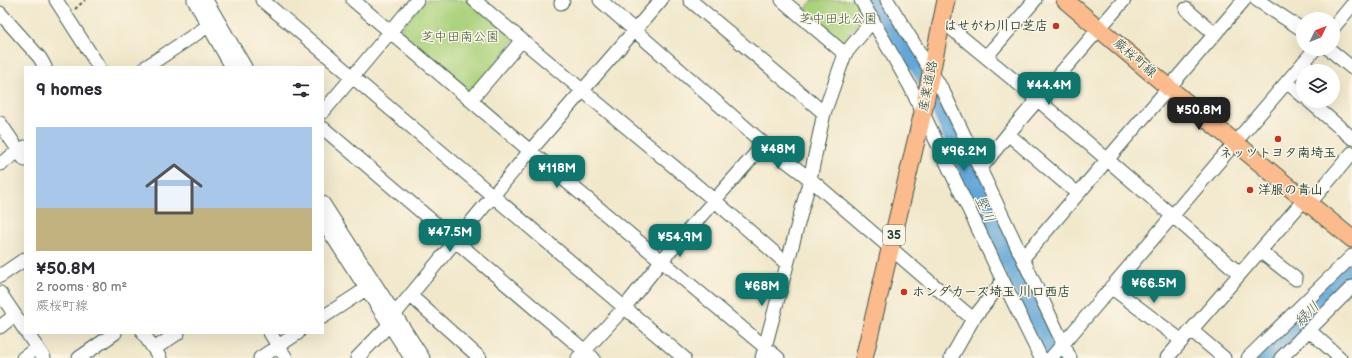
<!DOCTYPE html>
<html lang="en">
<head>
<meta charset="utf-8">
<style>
  body { margin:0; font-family:"Balsamiq Sans","Klee One",sans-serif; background:#f7f7f7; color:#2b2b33; height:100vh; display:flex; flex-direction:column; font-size:15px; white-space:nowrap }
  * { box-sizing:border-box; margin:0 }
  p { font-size:13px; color:#7c7c81 }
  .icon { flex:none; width:22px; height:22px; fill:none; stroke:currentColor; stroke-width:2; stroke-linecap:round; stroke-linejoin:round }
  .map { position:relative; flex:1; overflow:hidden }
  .drawer { position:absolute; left:24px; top:66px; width:300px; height:268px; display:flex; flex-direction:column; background:#fff; border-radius:0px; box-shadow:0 4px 16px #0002 }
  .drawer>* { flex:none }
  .needle { width:26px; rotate:47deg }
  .fabs { position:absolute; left:1296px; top:12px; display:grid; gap:8px }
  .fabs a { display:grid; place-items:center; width:44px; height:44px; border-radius:50%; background:#fff; box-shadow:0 4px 16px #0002; font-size:20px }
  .price { position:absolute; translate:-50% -34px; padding:0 9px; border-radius:8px; background:#0f766e; color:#fff; font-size:13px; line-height:26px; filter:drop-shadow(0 1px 2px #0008) }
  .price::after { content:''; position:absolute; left:50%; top:24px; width:12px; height:9px; margin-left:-6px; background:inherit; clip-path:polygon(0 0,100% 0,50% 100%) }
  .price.on { background:#222; color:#fff }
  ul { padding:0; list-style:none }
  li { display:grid; align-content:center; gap:8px; height:212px; padding:0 12px }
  li span { display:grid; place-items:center; height:124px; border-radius:0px; color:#555 }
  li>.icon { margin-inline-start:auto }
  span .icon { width:72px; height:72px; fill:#fffc; stroke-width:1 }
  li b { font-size:17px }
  h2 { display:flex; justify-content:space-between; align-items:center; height:48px; padding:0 12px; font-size:17px }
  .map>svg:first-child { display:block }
  .green { fill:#aad17b; stroke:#648758 }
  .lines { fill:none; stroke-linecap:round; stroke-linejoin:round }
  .river { stroke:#64a7d8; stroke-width:19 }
  .minor-casing { stroke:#3e574b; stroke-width:15 }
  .major-casing { stroke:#3e574b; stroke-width:19 }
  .path { stroke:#3e574b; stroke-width:2; stroke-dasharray:3 3; stroke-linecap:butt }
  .minor { stroke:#fff; stroke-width:13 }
  .major { stroke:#fbbb8d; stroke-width:17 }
  .poi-dot { fill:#c8321e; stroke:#fcf5e5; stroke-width:1.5 }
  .labels { text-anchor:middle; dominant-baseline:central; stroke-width:3; stroke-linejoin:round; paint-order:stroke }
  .shield { fill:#fcf5e5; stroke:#617469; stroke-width:1 }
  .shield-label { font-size:12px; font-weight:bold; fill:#1f3d34 }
  .park-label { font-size:13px; fill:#3b5b42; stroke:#fcf5e5 }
  .poi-label { font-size:13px; font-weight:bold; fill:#1f3d34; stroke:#fcf5e5; text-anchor:start }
  .street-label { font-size:13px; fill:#1f3d34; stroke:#fcf5e5 }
  .water-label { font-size:14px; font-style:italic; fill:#345d65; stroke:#fcf5e5 }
</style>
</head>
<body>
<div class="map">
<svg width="1352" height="358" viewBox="0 0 1352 358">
  <rect width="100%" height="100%" fill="#fcf5e5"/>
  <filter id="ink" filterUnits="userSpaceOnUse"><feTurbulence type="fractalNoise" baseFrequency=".025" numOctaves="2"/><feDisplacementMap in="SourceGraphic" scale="8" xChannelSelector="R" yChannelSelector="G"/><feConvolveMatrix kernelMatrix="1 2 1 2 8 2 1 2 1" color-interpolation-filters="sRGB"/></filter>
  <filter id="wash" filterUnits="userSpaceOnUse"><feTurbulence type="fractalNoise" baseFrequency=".012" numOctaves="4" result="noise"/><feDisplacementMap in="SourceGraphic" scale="16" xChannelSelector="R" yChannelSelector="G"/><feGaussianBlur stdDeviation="0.9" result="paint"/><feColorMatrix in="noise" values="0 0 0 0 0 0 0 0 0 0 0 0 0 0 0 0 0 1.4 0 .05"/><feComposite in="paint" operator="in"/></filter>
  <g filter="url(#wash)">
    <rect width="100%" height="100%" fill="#f1e8cc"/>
    <!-- green -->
    <path class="green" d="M426,0H469L515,39L475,91H469L403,34L402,27Z
      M813,0H856L863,11V17L843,41H835L802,13Z"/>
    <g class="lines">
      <!-- river -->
      <path class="river" d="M876,0L926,77L1017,277L1022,285L1053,358
        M1263,358L1352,270"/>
    </g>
  </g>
  <g filter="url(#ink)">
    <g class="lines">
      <defs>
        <path id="minor" d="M56,0L99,67
          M194,0L232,67
          M206,0L245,67
          M262,0L684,358
          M353,0L530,151L778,358
          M474,0L714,200L786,263
          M600,0L764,144L810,179L973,319
          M690,0L824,113
          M782,0L845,54
          M861,0L910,86L1003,281L1041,358
          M887,0L943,91L1070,358
          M1257,0L1303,30
          M561,3L563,0
          M1186,9L1215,34
          M0,13L40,58L45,67
          M941,20L1038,100L1240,274
          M1333,28L1352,5
          M1329,49L1352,68
          M986,57L1035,0
          M146,67L208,26
          M1287,82L1303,96
          M471,100L522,40
          M1309,101L1352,138
          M323,112L417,0
          M0,123L25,160
          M323,128L593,358
          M1008,134L1078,194
          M0,164L25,147
          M981,168L1008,134L1124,0
          M323,203L423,358
          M1309,204L1352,153
          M323,222L411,358
          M1260,251L1296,279
          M1023,258L1244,0
          M0,276L25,259
          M1111,287L1182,341
          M0,293L25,330
          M411,296L480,358
          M323,317L366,289
          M0,327L15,315
          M1191,330L1224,358
          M1309,330L1340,358
          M27,333L44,358
          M143,333L160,358
          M270,333L286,358
          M154,349L178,333
          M23,358L37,348
          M79,358L115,333
          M260,358L298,333
          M357,358L389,325L394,315L530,151L661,0
          M578,358L624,308L662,260L764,144
          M762,358L810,179L824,113L845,54L873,20
          M951,358L973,319L1003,281
          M1051,358L1315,49
          M1167,358L1304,200
          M1248,358L1352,256
          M1281,358L1352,287"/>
        <path id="major" d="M1065,0L1169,88L1352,239
          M864,358L923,112L946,0"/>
      </defs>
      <!-- minor casing -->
      <use href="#minor" class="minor-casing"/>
      <!-- major casing -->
      <use href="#major" class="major-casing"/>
      <!-- path -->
      <path class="path" d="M75,9L85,0"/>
      <!-- minor -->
      <use href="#minor" class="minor"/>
      <!-- major -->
      <use href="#major" class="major"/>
    </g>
  </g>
  <!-- markers -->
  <g class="poi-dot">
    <circle cx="1056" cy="26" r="4"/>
    <circle cx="1278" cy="139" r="4"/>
    <circle cx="1250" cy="190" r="4"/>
    <circle cx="904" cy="292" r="4"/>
  </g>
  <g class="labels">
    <!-- shield labels -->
    <rect class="shield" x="883" y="225" width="22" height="20" rx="3"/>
    <g class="shield-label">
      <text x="894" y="235">35</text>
    </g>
    <!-- park labels -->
    <g class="park-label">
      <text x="838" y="19">芝中田北公園</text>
      <text x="460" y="37">芝中田南公園</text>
    </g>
    <!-- poi labels -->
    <g class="poi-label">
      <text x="1048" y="26" text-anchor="end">はせがわ川口芝店</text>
      <text x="1278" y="153" text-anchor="middle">ネッツトヨタ南埼玉</text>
      <text x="1258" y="190">洋服の青山</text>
      <text x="912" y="292">ホンダカーズ埼玉 川口西店</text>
    </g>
    <!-- street labels -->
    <g class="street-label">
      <text transform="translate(1135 58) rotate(41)">蕨桜町線</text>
      <text transform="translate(928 86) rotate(-79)">産業道路</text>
    </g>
    <!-- water labels -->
    <g class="water-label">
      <text transform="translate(985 209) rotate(66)">竪川</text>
      <text transform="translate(1307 314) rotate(-45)">緑川</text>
    </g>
  </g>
</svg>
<div class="fabs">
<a><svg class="needle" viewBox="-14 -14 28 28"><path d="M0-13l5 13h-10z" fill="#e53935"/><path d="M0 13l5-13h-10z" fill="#7c7c81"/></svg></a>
<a><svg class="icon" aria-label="layers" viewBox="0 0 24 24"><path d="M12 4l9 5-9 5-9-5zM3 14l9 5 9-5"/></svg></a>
</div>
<b class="price" style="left:1049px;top:106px">¥44.4M</b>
<b class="price on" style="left:1199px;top:131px">¥50.8M</b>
<b class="price" style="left:778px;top:170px">¥48M</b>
<b class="price" style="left:964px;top:172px">¥96.2M</b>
<b class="price" style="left:557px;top:189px">¥118M</b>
<b class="price" style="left:450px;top:253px">¥47.5M</b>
<b class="price" style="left:680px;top:258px">¥54.9M</b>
<b class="price" style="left:1154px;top:304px">¥66.5M</b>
<b class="price" style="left:762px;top:307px">¥68M</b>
<section class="drawer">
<h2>9 homes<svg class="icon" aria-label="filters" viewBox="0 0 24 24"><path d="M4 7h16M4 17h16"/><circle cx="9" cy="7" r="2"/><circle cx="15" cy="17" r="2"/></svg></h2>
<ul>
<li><span style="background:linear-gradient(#a9c7e8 65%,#c2b280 0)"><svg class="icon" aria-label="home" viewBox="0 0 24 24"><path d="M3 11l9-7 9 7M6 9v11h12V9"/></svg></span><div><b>¥50.8M</b><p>2 rooms · 80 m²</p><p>蕨桜町線</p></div></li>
</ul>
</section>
</div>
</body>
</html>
